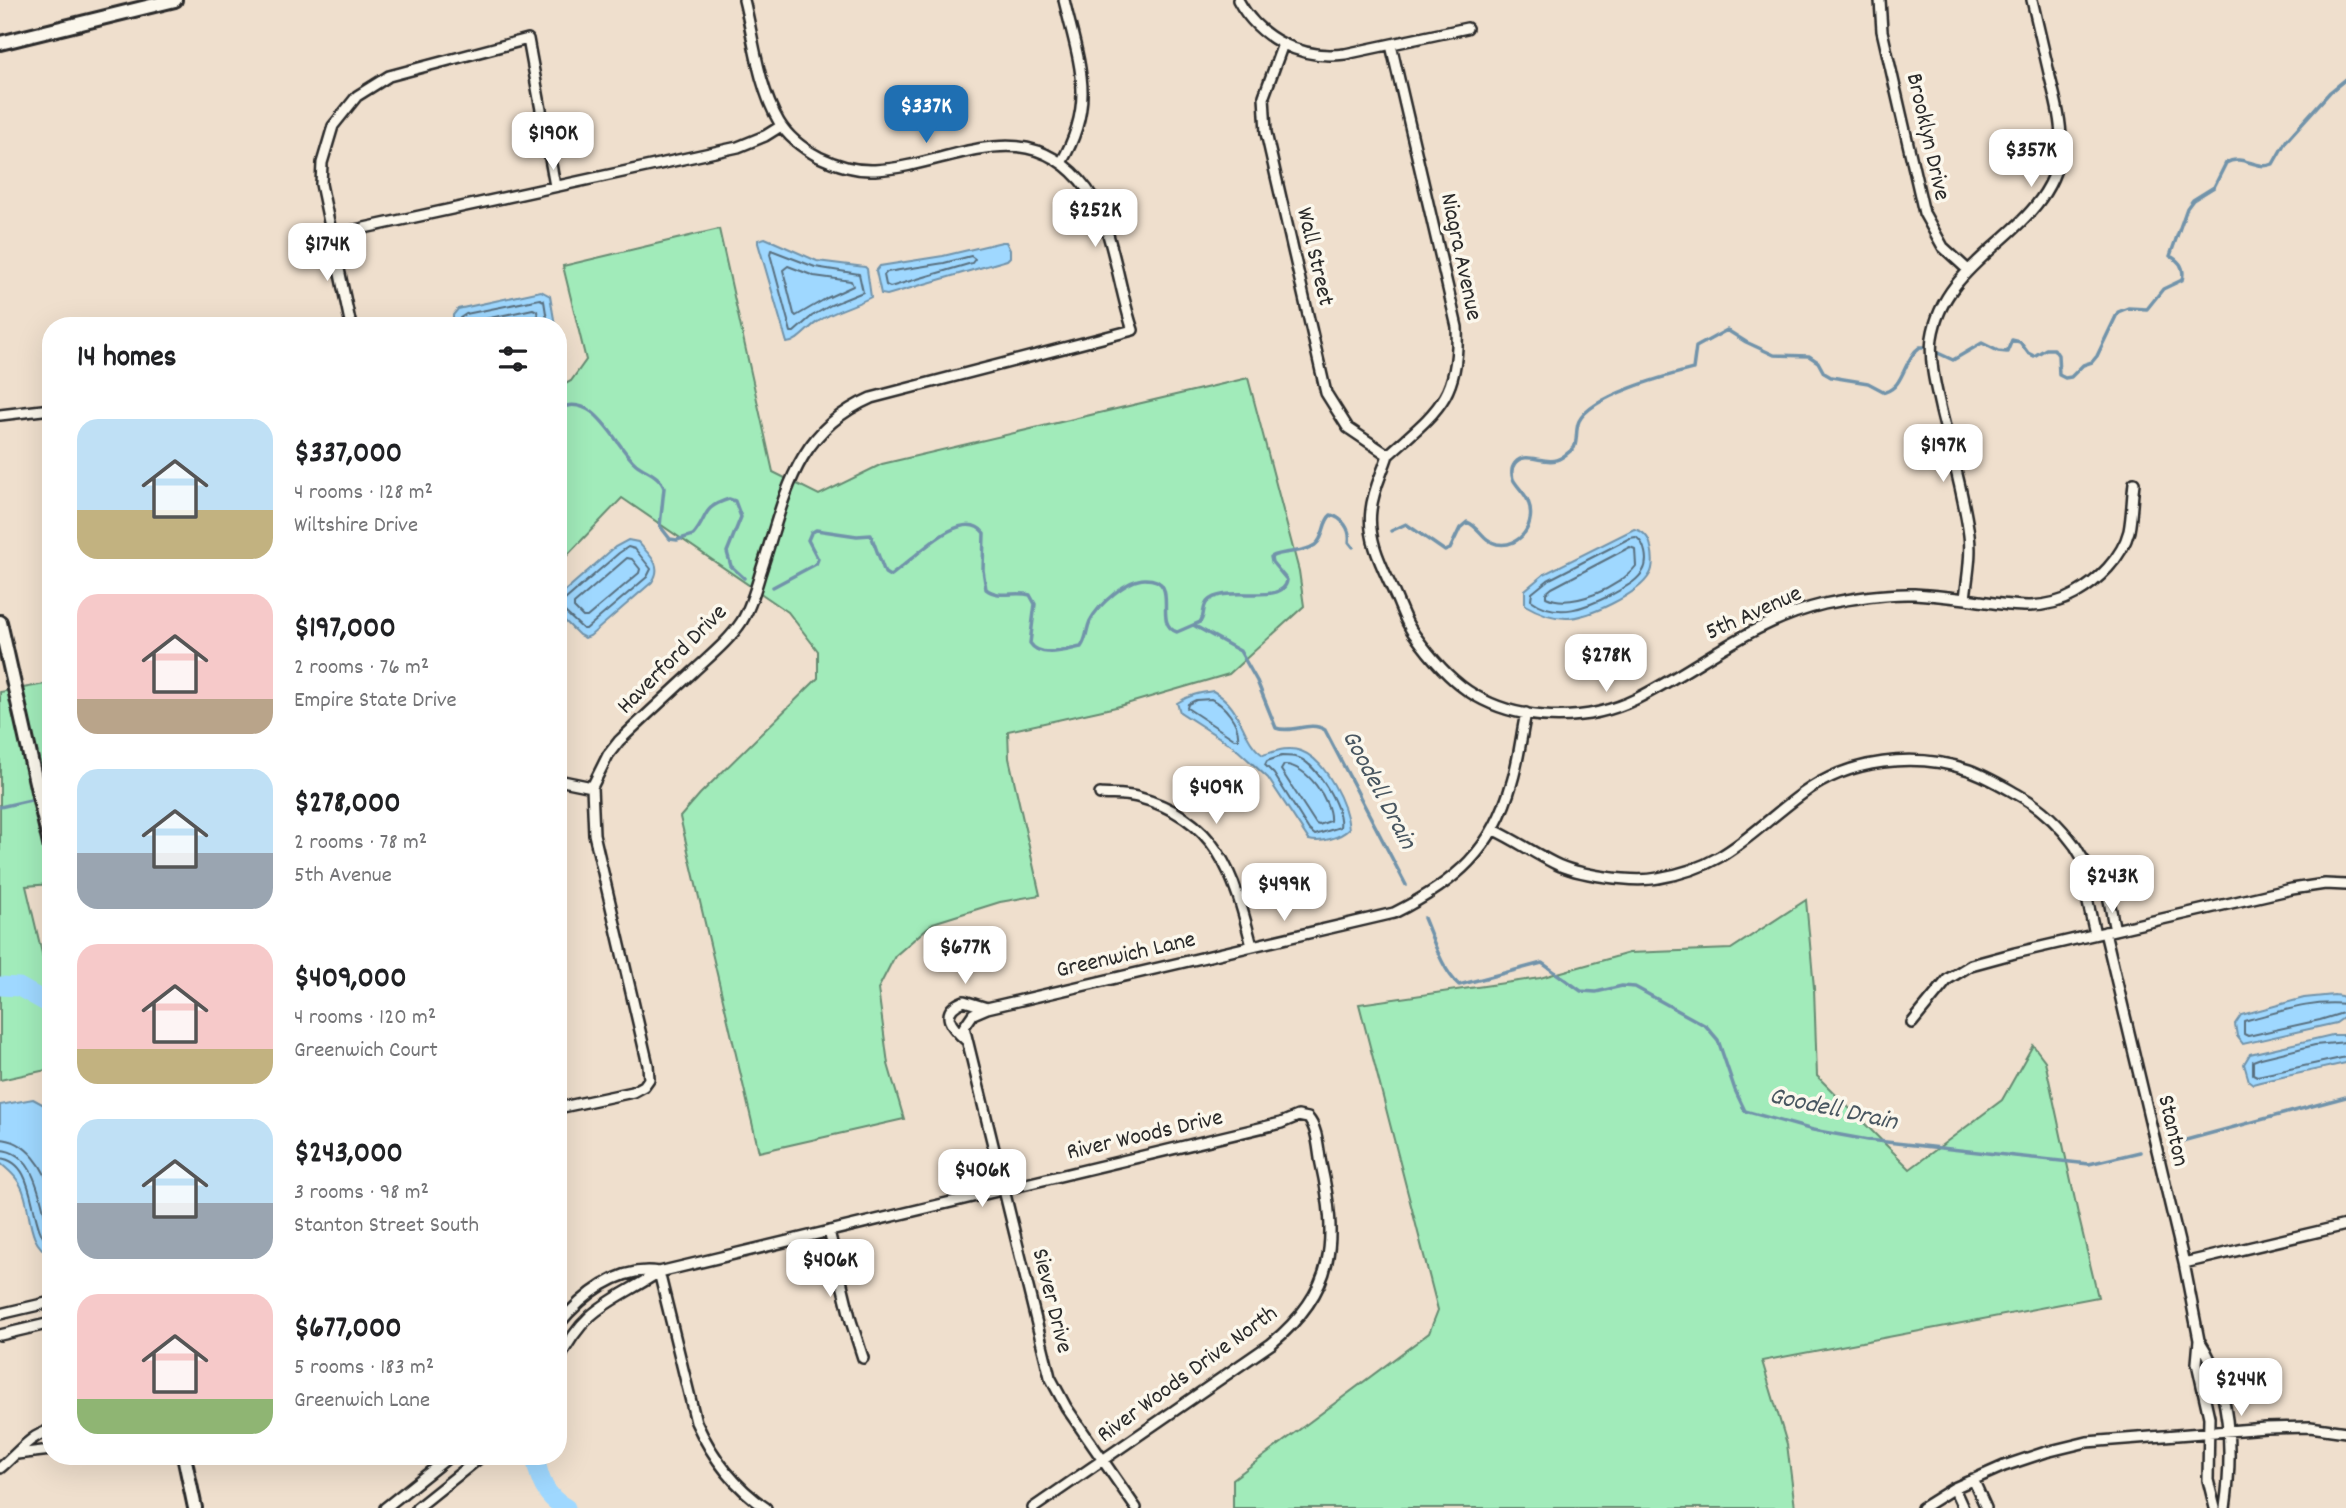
<!DOCTYPE html>
<html lang="en">
<head>
<meta charset="utf-8">
<style>
  body { margin:0; font-family:Dekko,sans-serif; background:#f2f2f2; color:#202124; height:100vh; display:flex; flex-direction:column; font-size:26px; white-space:nowrap }
  * { box-sizing:border-box; margin:0 }
  p { font-size:23px; color:#757577 }
  .icon { flex:none; width:38px; height:38px; fill:none; stroke:currentColor; stroke-width:2; stroke-linecap:round; stroke-linejoin:round }
  .map { position:relative; flex:1; overflow:hidden }
  .side { position:absolute; left:42px; top:317px; width:525px; height:1148px; display:flex; flex-direction:column; background:#fff; border-radius:28px; box-shadow:0 7px 28px #0002 }
  .side>* { flex:none }
  .price { position:absolute; translate:-50% -60px; padding:0 16px; border-radius:14px; background:#fff; color:#222; font-size:23px; line-height:46px; filter:drop-shadow(0 2px 4px #0008) }
  .price::after { content:''; position:absolute; left:50%; top:42px; width:21px; height:16px; margin-left:-10px; background:inherit; clip-path:polygon(0 0,100% 0,50% 100%) }
  .price.selected { background:#1f6fb2; color:#fff }
  ul { padding:0; list-style:none }
  li { display:flex; align-items:center; gap:21px; height:175px; padding:0 35px }
  li span { display:grid; place-items:center; flex:none; width:196px; height:140px; border-radius:21px; color:#555 }
  li>.icon { margin-inline-start:auto }
  span .icon { width:84px; height:84px; fill:#fffc; stroke-width:1 }
  li b { font-size:30px }
  h2 { display:flex; justify-content:space-between; align-items:center; height:84px; padding:0 35px; font-size:30px }
  .map>svg:first-child { display:block }
  .green { fill:#a1ebba; stroke:#668b72; stroke-width:2 }
  .water { fill:#9fd8ff; stroke:#7193aa; stroke-width:2 }
  .lines { fill:none; stroke-linecap:round; stroke-linejoin:round }
  .shore { stroke:#597080; stroke-width:2 }
  .stream { stroke:#7193aa; stroke-width:3.5 }
  .river { stroke:#9fd8ff; stroke-width:19 }
  .minor-casing { stroke:#2b2b2b; stroke-width:14 }
  .secondary-casing { stroke:#2b2b2b; stroke-width:18 }
  .minor { stroke:#fbf7ec; stroke-width:9 }
  .secondary { stroke:#fbf7ec; stroke-width:12 }
  .labels { text-anchor:middle; dominant-baseline:central; stroke-width:7; stroke-linejoin:round; paint-order:stroke }
  .street-label { font-size:24px; fill:#2b2b2b; stroke:#fbf7ec }
  .water-label { font-size:26px; font-style:italic; fill:#485660; stroke:#fbf7ec }
</style>
</head>
<body>
<div class="map">
<svg width="2346" height="1508" viewBox="0 0 2346 1508">
  <rect width="100%" height="100%" fill="#efdfcd"/>
  <filter id="ink" filterUnits="userSpaceOnUse"><feTurbulence type="fractalNoise" baseFrequency=".0143" numOctaves="2"/><feDisplacementMap in="SourceGraphic" scale="14" xChannelSelector="R" yChannelSelector="G"/><feConvolveMatrix kernelMatrix="1 2 1 2 8 2 1 2 1" color-interpolation-filters="sRGB"/></filter>
  <g filter="url(#ink)">
    <!-- green -->
    <path class="green" d="M719,229L773,472L819,495L882,464L1248,378L1299,571L1304,606L1229,674L1116,707L1008,731L1009,758L1040,895L1000,902L933,923L895,956L878,989L888,1064L904,1119L759,1152L680,817L700,794L818,678V651L788,612L622,498L558,565V388L571,381L586,360L563,266Z
      M51,683V884L26,886L51,991V1069L0,1080V692Z
      M1806,900L1814,988L1817,1076L1910,1169L2002,1100L2033,1045L2045,1061L2078,1214L2098,1297L1762,1361L1787,1444L1795,1508H1233V1479L1429,1333L1438,1310L1359,1004L1540,978L1629,953L1731,949Z"/>
    <!-- water -->
    <path class="water" d="M765,238L817,261L865,267L867,269L871,297C855,306 835,310 819,321C808,327 799,342 787,343L758,243V240Z
      M1002,242H1006L1010,250V257L1007,260L887,295L881,294L876,271L880,266L943,256Z
      M541,291L550,296L555,325H453V315L458,309Z
      M1634,529C1644,531 1649,537 1651,547C1653,555 1654,567 1650,574C1639,594 1588,618 1566,618C1552,618 1537,612 1525,605V590L1544,574Z
      M628,540L638,542C649,555 664,565 652,582L590,636L585,638L579,635L558,614V597L615,547Z
      M1213,691C1244,708 1240,739 1263,755C1276,751 1288,746 1301,751C1326,760 1347,805 1349,829C1340,838 1321,843 1309,840L1268,778L1234,747L1180,712L1177,703C1189,695 1199,693 1213,691Z
      M2334,995L2341,996L2346,999V1016L2336,1023L2243,1044L2237,1036L2235,1024L2241,1015L2304,998Z
      M2332,1035H2346V1063L2260,1082L2253,1084L2249,1081L2244,1064L2250,1054Z
      M33,1099L46,1106L51,1117V1255C28,1245 31,1215 24,1194C20,1180 11,1172 0,1163V1105Z"/>
    <g class="lines">
      <!-- shore -->
      <path class="shore" d="M771,250L815,267L859,274L863,292L831,305L812,316L794,332H791L770,254Z
        M971,256L975,259L972,263L890,287L886,285L884,275L887,272L944,263Z
        M788,266L814,276L851,281L853,286L827,298L796,316L794,314L783,270Z
        M460,326V318L466,314L540,299L544,301L548,326
        M469,326L471,322L533,309L537,311L539,326
        M1636,537C1645,543 1649,561 1643,571C1637,582 1623,588 1613,594C1587,607 1558,620 1531,600L1532,593L1548,580L1630,538Z
        M1630,547L1635,549L1636,566C1619,588 1572,609 1546,597V593L1552,588Z
        M627,558L632,559L640,569L639,573L587,617H583L574,608V604Z
        M558,602L565,600L619,553L628,547L635,549L651,569L647,577L586,629H583L565,612L558,611
        M1211,699C1224,704 1240,724 1238,739H1234L1187,708L1188,704L1196,700Z
        M1282,756C1287,756 1293,756 1299,758C1317,765 1343,808 1340,827L1315,835L1309,830L1274,774L1265,765L1267,761Z
        M1284,765C1306,764 1332,801 1330,821L1319,825L1316,824L1281,770Z
        M2346,1004C2314,1000 2282,1011 2251,1019L2244,1021V1034L2248,1036L2320,1020L2346,1012
        M2346,1042L2315,1045L2261,1058L2253,1061V1074L2257,1076L2346,1057
        M0,1139C27,1140 46,1169 51,1193
        M0,1150C39,1152 40,1208 51,1235
        M0,1158C40,1163 26,1227 51,1247"/>
      <!-- stream -->
      <path class="stream" d="M558,409C595,390 615,446 636,464C646,472 660,475 664,488L660,526L670,539L677,540L693,535C709,517 700,508 729,499L735,501L741,517L727,552L731,566L744,578
        M1391,531L1406,524L1445,551L1450,549L1460,528L1467,522C1479,526 1483,541 1497,544C1521,548 1537,523 1528,501C1525,493 1517,487 1513,479C1511,473 1511,468 1515,463C1525,451 1543,464 1556,460C1562,459 1569,452 1574,448C1578,440 1575,430 1579,421C1592,395 1666,376 1693,369L1696,347L1727,330L1746,342L1774,355L1809,356L1818,362L1824,373L1831,377L1868,383L1885,392C1904,387 1904,358 1920,347H1925L1953,360L1982,343L1998,351L2007,352L2012,340L2020,342L2028,353L2034,356L2046,349H2054L2058,355L2059,375L2065,378L2071,377L2083,365L2092,362L2097,356L2118,312L2128,308L2147,309L2163,289L2182,280C2185,269 2180,261 2170,256L2187,208L2193,200L2214,187L2226,163C2242,153 2257,171 2273,164L2286,141L2330,92L2346,79
        M773,587L816,564L818,559L808,540L811,533L816,530L857,536L871,535L885,573L890,576C909,564 962,504 984,533L983,570L986,589C999,599 1015,591 1030,595L1035,604L1030,643C1040,659 1066,650 1081,647C1087,639 1086,630 1090,621C1098,605 1127,579 1145,579C1183,579 1151,624 1177,632L1200,622C1205,616 1202,608 1207,602C1224,583 1284,607 1287,580L1272,562L1271,557C1284,550 1302,554 1315,545C1325,538 1322,522 1331,515C1342,518 1351,529 1349,542L1353,547
        M1195,626L1240,651L1257,681L1276,728C1292,734 1310,720 1325,730L1406,885
        M0,807L35,799
        M1424,918C1433,939 1442,970 1459,985L1542,963L1581,991L1596,992L1622,986L1635,987L1706,1026L1718,1040L1735,1090L1745,1111L1813,1130L1868,1140L2089,1164L2140,1152
        M2171,1144L2346,1097"/>
      <!-- river -->
      <path class="river" d="M0,986L19,987L51,1005
        M535,1456C539,1479 545,1497 566,1508"/>
      <defs>
        <path id="minor" d="M1238,0C1259,39 1302,60 1345,54L1467,28
          M1880,0L1882,31L1924,213L1943,247L1968,270
          M1283,44L1264,96L1266,133L1326,393L1348,428L1388,455
          M1061,163C1097,102 1079,63 1064,0
          M332,235L738,147L765,136L781,126
          M351,326L321,184L322,163L333,126L357,96L389,76L528,39L555,186
          M0,415L51,409
          M1388,455C1382,474 1373,490 1371,510C1367,541 1383,568 1395,595C1401,608 1405,622 1414,634C1429,655 1446,676 1468,691C1516,723 1585,724 1636,699C1702,666 1749,622 1824,604C1853,598 1884,593 1914,594C1931,595 1949,597 1966,599C2004,604 2040,614 2075,594C2098,581 2122,558 2129,531C2132,516 2132,499 2134,483
          M1388,455C1437,411 1460,398 1457,327L1391,45
          M1965,599C1967,578 1972,556 1969,535C1964,494 1951,452 1941,411C1936,388 1929,362 1932,338C1945,250 2059,232 2061,140C2061,119 2055,98 2050,77C2044,52 2038,26 2032,0
          M558,780L592,787
          M1100,794C1112,795 1126,794 1137,797C1218,818 1234,875 1252,946
          M1494,830C1515,840 1534,853 1554,863C1577,875 1633,883 1658,878C1727,867 1750,832 1802,794C1849,759 1915,752 1969,770C1986,776 2001,785 2017,794C2041,807 2059,824 2075,846C2079,852 2082,859 2087,864C2094,871 2100,873 2104,883C2110,897 2111,915 2115,930
          M2087,864L2086,894L2095,934
          M2105,932L2184,1263L2199,1340L2197,1363L2209,1417L2208,1480L2215,1508
          M1912,1023L1948,979L1971,965L2015,953L2292,889L2325,884L2346,885
          M967,1041C952,1028 937,1012 964,1001L987,1008
          M558,1108L633,1092L644,1086L649,1079L648,1065L594,834L592,787L608,755L619,741C643,718 668,695 693,672C710,656 729,641 742,621C751,606 756,588 761,571C785,499 793,432 871,398L1133,330C1118,287 1113,225 1087,189C1026,108 952,166 875,170C856,171 836,165 819,157C804,149 788,137 779,122C758,86 754,40 744,0
          M829,1231L851,1321L863,1358
          M2184,1263L2346,1225
          M659,1272L696,1422C712,1457 733,1486 766,1508
          M0,1314L51,1302
          M558,1325C582,1296 619,1265 659,1272
          M0,1335L51,1323
          M2199,1340C2231,1388 2233,1452 2225,1508
          M558,1362C585,1306 611,1303 659,1272L1281,1123L1298,1116L1308,1118C1318,1129 1318,1149 1321,1164C1338,1241 1336,1290 1271,1344L1033,1508
          M17,1454L51,1450
          M0,1468C16,1455 30,1435 51,1430
          M1973,1479L1986,1508
          M1954,1488L1963,1508
          M385,1508L450,1456
          M417,1508L482,1456
          M1136,1508L1066,1407L1050,1377L964,1027L973,1014L987,1008L1394,913C1456,882 1493,850 1512,782C1519,759 1521,736 1526,713
          M1922,1508L1954,1488L2004,1466L2046,1452L2087,1442L2266,1428L2310,1427L2346,1432"/>
        <path id="secondary" d="M0,43L175,0
          M0,622L51,849
          M184,1456L195,1508"/>
      </defs>
      <!-- minor casing -->
      <use href="#minor" class="minor-casing"/>
      <!-- secondary casing -->
      <use href="#secondary" class="secondary-casing"/>
      <!-- minor -->
      <use href="#minor" class="minor"/>
      <!-- secondary -->
      <use href="#secondary" class="secondary"/>
    </g>
  </g>
  <g class="labels">
    <!-- street labels -->
    <g class="street-label">
      <text transform="translate(1927 137) rotate(77)">Brooklyn Drive</text>
      <text transform="translate(1314 257) rotate(77)">Wall Street</text>
      <text transform="translate(1460 257) rotate(78)">Niagra Avenue</text>
      <text transform="translate(1754 614) rotate(-24)">5th Avenue</text>
      <text transform="translate(673 660) rotate(-45)">Haverford Drive</text>
      <text transform="translate(1126 956) rotate(-13)">Greenwich Lane</text>
      <text transform="translate(2172 1131) rotate(77)">Stanton</text>
      <text transform="translate(1145 1136) rotate(-13)">River Woods Drive</text>
      <text transform="translate(1051 1301) rotate(76)">Siever Drive</text>
      <text transform="translate(1188 1375) rotate(-36)">River Woods Drive North</text>
    </g>
    <!-- water labels -->
    <g class="water-label">
      <text transform="translate(1378 790) rotate(62)">Goodell Drain</text>
      <text transform="translate(1833 1110) rotate(12)">Goodell Drain</text>
    </g>
  </g>
</svg>
<b class="price selected" style="left:926px;top:145px">$337K</b>
<b class="price" style="left:553px;top:172px">$190K</b>
<b class="price" style="left:2031px;top:189px">$357K</b>
<b class="price" style="left:1095px;top:249px">$252K</b>
<b class="price" style="left:327px;top:283px">$174K</b>
<b class="price" style="left:1943px;top:484px">$197K</b>
<b class="price" style="left:1606px;top:694px">$278K</b>
<b class="price" style="left:1216px;top:826px">$409K</b>
<b class="price" style="left:2112px;top:915px">$243K</b>
<b class="price" style="left:1284px;top:923px">$499K</b>
<b class="price" style="left:965px;top:986px">$677K</b>
<b class="price" style="left:982px;top:1209px">$406K</b>
<b class="price" style="left:830px;top:1299px">$406K</b>
<b class="price" style="left:2241px;top:1418px">$244K</b>
<section class="side">
<h2>14 homes<svg class="icon" aria-label="filters" viewBox="0 0 24 24"><path d="M4 7h16M4 17h16"/><circle cx="9" cy="7" r="2"/><circle cx="15" cy="17" r="2"/></svg></h2>
<ul>
<li><span style="background:linear-gradient(#bfe0f5 65%,#c2b280 0)"><svg class="icon" aria-label="home" viewBox="0 0 24 24"><path d="M3 11l9-7 9 7M6 9v11h12V9"/></svg></span><div><b>$337,000</b><p>4 rooms · 128 m²</p><p>Wiltshire Drive</p></div></li>
<li><span style="background:linear-gradient(#f6c9c9 75%,#b9a48a 0)"><svg class="icon" aria-label="home" viewBox="0 0 24 24"><path d="M3 11l9-7 9 7M6 9v11h12V9"/></svg></span><div><b>$197,000</b><p>2 rooms · 76 m²</p><p>Empire State Drive</p></div></li>
<li><span style="background:linear-gradient(#bfe0f5 60%,#9aa5b1 0)"><svg class="icon" aria-label="home" viewBox="0 0 24 24"><path d="M3 11l9-7 9 7M6 9v11h12V9"/></svg></span><div><b>$278,000</b><p>2 rooms · 78 m²</p><p>5th Avenue</p></div></li>
<li><span style="background:linear-gradient(#f6c9c9 75%,#c2b280 0)"><svg class="icon" aria-label="home" viewBox="0 0 24 24"><path d="M3 11l9-7 9 7M6 9v11h12V9"/></svg></span><div><b>$409,000</b><p>4 rooms · 120 m²</p><p>Greenwich Court</p></div></li>
<li><span style="background:linear-gradient(#bfe0f5 60%,#9aa5b1 0)"><svg class="icon" aria-label="home" viewBox="0 0 24 24"><path d="M3 11l9-7 9 7M6 9v11h12V9"/></svg></span><div><b>$243,000</b><p>3 rooms · 98 m²</p><p>Stanton Street South</p></div></li>
<li><span style="background:linear-gradient(#f6c9c9 75%,#8fb573 0)"><svg class="icon" aria-label="home" viewBox="0 0 24 24"><path d="M3 11l9-7 9 7M6 9v11h12V9"/></svg></span><div><b>$677,000</b><p>5 rooms · 183 m²</p><p>Greenwich Lane</p></div></li>
</ul>
</section>
</div>
</body>
</html>
